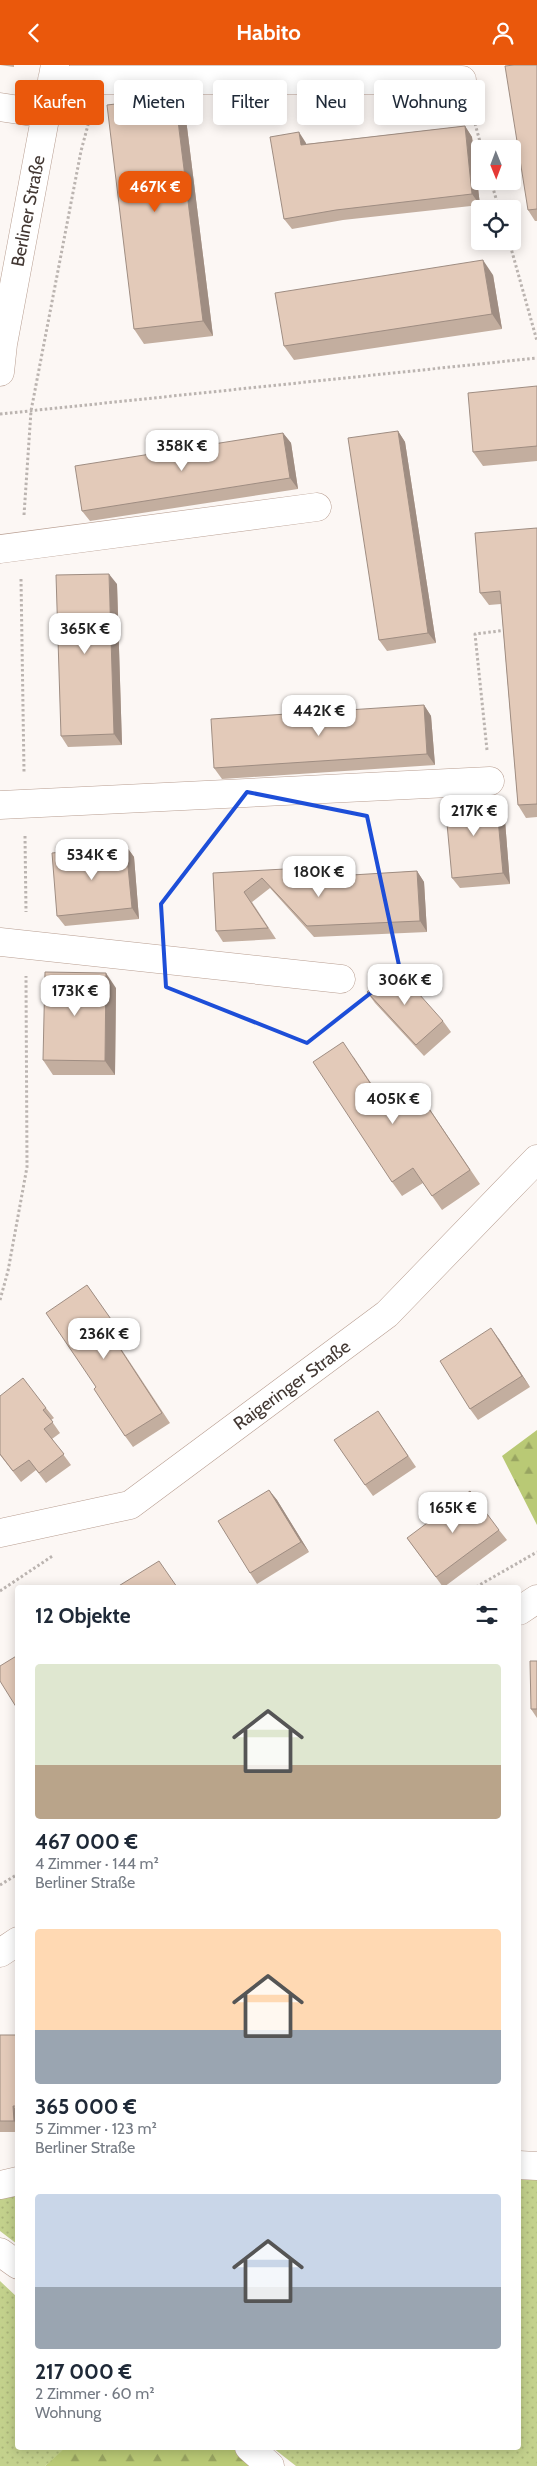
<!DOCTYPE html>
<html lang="de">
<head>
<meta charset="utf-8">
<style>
  body { margin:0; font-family:Cabin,sans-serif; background:#f6f6f7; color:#1f2937; height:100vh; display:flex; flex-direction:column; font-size:19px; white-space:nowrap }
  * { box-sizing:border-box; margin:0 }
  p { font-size:16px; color:#747a83 }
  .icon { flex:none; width:28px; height:28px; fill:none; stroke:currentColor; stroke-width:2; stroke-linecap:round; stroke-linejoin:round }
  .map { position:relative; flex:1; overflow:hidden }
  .drawer { position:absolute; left:15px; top:1520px; width:506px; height:865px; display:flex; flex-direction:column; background:#fff; border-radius:5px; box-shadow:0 2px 12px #0003 }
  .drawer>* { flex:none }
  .guide { position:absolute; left:15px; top:15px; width:508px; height:45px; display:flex; gap:10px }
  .needle { width:32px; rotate:179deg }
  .tools { position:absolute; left:471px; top:75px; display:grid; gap:10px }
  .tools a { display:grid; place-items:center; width:50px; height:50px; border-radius:5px; background:#fff; box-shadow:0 2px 12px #0003; font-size:25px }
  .price { position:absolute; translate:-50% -42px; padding:0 11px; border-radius:10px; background:#fff; color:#222; font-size:16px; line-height:32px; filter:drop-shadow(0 1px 2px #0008) }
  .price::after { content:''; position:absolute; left:50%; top:30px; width:15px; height:11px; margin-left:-8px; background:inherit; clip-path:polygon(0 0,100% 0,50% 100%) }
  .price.selected { background:#ea580c; color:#fff }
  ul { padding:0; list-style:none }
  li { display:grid; align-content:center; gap:10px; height:265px; padding:0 20px }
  li span { display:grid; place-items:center; height:155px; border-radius:5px; color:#555 }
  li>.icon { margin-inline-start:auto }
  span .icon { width:90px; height:90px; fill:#fffc; stroke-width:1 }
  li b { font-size:21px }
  h2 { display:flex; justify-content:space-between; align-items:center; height:60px; padding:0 20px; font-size:21px }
  .chip { padding:0 18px; border-radius:5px; background:#fff; box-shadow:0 2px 12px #0003; font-size:18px; line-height:45px }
  .chip.selected { background:#ea580c; color:#fff }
  header { display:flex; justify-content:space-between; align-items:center; height:65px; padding:0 20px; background:#ea580c; color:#fff; font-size:22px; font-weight:700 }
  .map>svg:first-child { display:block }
  .grass { fill:url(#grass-dots) }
  .forest { fill:url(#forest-firs) }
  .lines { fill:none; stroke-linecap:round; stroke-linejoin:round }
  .minor-casing { stroke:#b89e91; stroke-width:29 }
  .path { stroke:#bbb4b0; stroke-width:3; stroke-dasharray:2.5 2.5; stroke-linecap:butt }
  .minor { stroke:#fff; stroke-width:28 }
  .wall { fill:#c3ae9f }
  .shaded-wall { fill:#9f8d82 }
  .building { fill:#e3cab9; stroke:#9f8d82 }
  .marked { fill:none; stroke:#1d4ed8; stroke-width:4; stroke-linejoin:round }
  .labels { text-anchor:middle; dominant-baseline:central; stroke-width:5; stroke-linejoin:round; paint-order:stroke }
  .street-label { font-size:18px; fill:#423732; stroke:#fff }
</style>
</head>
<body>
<header><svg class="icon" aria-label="back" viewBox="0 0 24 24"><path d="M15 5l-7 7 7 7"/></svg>Habito<svg class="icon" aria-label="person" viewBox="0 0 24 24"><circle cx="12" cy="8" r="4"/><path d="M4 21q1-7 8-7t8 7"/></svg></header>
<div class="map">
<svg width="537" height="2401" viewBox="0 0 537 2401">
  <defs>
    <pattern id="grass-dots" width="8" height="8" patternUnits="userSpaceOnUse" patternTransform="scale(1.25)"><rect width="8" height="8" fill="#c3d18c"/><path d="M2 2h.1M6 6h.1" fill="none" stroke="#a9b479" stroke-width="1.8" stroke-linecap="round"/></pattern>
    <pattern id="forest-firs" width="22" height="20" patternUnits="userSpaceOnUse" patternTransform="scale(1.25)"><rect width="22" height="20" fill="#b9c975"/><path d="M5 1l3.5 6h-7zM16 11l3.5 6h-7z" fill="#98a461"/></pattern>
  </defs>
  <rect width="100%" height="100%" fill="#fcf7f4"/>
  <!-- grass -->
  <path class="grass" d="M519,2114L537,2115V2401H296L273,2383L519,2382Z
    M17,2128V2179L0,2166V2133Z
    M0,2216L17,2232L18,2382L66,2383L45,2401H0Z"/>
  <!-- forest -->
  <path class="forest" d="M537,1365V1460L502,1391Z
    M66,2382L245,2383L266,2401H45Z"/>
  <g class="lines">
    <defs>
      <path id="minor" d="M52,15H462
        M0,42L46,49
        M0,307L3,279L55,0
        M0,484L317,442
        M0,740L490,716
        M0,877L341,914
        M0,1468L130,1440L387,1249L537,1094
        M519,1546L537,1534
        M0,1888L18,1876
        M519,2100L537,2101
        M0,2120L18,2116
        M0,2187L18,2200
        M249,2382L270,2401"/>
    </defs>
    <!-- minor casing -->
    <use href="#minor" class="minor-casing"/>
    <!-- path -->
    <path class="path" d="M471,44L482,84
      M491,116L499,144
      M509,176L537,276
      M0,349L537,293
      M24,450L31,346L81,86L92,45
      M21,514L24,707
      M487,685L475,569L507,565
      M25,771L26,847
      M0,1235L8,1206L27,1102L26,911
      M476,1522L537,1487
      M0,1526L54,1490
      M0,1820L18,1809"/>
    <!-- minor -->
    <use href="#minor" class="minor"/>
  </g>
  <!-- wall -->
  <path class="wall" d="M0,0H14V2Z
    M537,0V156H535L528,145Z
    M185,46L213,271L144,279L134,264Z
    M465,61L472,72L480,140L343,155L292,164L284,154L306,78V79Z
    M493,210L502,264L294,295L284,281Z
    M537,321V396L483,401L473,387Z
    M398,366L405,377L436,578L387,586L379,575Z
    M283,368L291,378L298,424L90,456L82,446Z
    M537,463V752L526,753L518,740L501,539L489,540L480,528Z
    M117,519L122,680L68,682L61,671Z
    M424,640L431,651L435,700L222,714L214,703Z
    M496,732L504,743L510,819L460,823L452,813Z
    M126,781L134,792L139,854L65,861L57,851Z
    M417,806L424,817L427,867L314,872L270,823L252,837L276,874L223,877L216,866L213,808L309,813Z
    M116,923L115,1010H53L43,995Z
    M367,927L443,956L451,967L424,991L375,938Z
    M353,991L387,1042L425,1037L480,1119L442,1145L423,1118L402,1131L392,1117Z
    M87,1220L120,1268L114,1273L170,1358L133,1382L125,1371L96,1322Z
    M499,1274L530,1322L478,1355L470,1344Z
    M0,1331L46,1343L54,1353L51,1355L60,1368L52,1374L71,1400L46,1418L36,1405L21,1417L0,1390Z
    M378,1346L416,1402L373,1431L365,1420Z
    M269,1425L277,1435L309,1487L257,1519L250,1508Z
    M499,1465L507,1475L444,1522H443L407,1473Z
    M537,1596V1653L531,1644Z
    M0,1970H18V2067H0Z"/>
  <!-- shaded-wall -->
  <path class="shaded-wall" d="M175,32L185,46L213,271L203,256Z
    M465,61L472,72L480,140L472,129Z
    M299,67L306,78L308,90L301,80Z
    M483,195L493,210L502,264L492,249Z
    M398,366L405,377L436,578L428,568Z
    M283,368L291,378L298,424L290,413Z
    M109,509L117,519L122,680L114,669Z
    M424,640L431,651L435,700L427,689Z
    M496,732L504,743L510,819L503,808Z
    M126,781L134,792L139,854L132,843Z
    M303,803L310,814L303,813Z
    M417,806L424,817L427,867L420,856Z
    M106,908L116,923L115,1010L105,996Z
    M491,1263L499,1274L530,1322L522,1311Z
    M269,1425L277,1435L309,1487L301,1477Z
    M13,2041L18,2047V2062L14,2056Z"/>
  <!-- building -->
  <path class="building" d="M514,0H537V144L528,145L505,1Z
    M175,32L203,256L134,264L107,40Z
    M465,61L472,129L336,145L284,154L270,72L299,67L301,80Z
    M483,195L492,249L284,281L275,228Z
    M537,321V381L473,387L468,328Z
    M398,366L428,568L379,575L348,373Z
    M283,368L290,413L82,446L75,401Z
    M537,463V739L518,740L500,526L480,528L475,468Z
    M109,509L114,669L61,671L56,510Z
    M424,640L427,689L214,703L211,654Z
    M496,732L503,808L452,813L445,737Z
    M126,781L132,843L57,851L52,788Z
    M303,803V813L417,806L420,856L307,861L262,813L244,827L268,863L216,866L213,808Z
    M395,902L443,956L416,980L367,927Z
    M45,907L106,908L105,996L43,995Z
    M343,977L386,1042L415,1023L470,1105L432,1131L413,1103L392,1117L313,997Z
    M87,1220L113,1257L106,1262L162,1348L125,1371L94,1324L96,1322L46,1248Z
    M491,1263L522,1311L470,1344L440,1296Z
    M23,1313L46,1343L43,1345L53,1357L44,1364L64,1389L39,1408L29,1395L13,1406L0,1389V1331Z
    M378,1346L408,1391L365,1420L334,1375Z
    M269,1425L301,1477L250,1508L218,1456Z
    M470,1426L499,1465L436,1512L407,1473Z
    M159,1496L177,1522H117Z
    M18,1590V1645L0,1616V1601Z
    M530,1596H537V1644H531Z
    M0,1970H18V2041H13L14,2056H0Z"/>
  <!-- marked area -->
  <path class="marked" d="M247,727L367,751L400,905L307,978L166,922L161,839Z"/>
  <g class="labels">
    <!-- street labels -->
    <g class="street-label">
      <text transform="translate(28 146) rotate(-79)">Berliner Straße</text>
      <text transform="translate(292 1320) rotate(-36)">Raigeringer Straße</text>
    </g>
  </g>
</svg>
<div class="tools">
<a><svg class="needle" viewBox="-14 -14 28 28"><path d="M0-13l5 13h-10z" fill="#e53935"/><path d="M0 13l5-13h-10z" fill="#747a83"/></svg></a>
<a><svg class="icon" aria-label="locate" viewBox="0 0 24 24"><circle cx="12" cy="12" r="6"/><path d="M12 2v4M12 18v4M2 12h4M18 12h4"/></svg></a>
</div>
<b class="price selected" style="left:155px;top:148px">467K €</b>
<b class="price" style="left:182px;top:407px">358K €</b>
<b class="price" style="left:85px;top:590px">365K €</b>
<b class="price" style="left:319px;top:672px">442K €</b>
<b class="price" style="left:474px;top:772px">217K €</b>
<b class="price" style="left:92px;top:816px">534K €</b>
<b class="price" style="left:319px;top:833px">180K €</b>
<b class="price" style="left:405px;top:941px">306K €</b>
<b class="price" style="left:75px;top:952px">173K €</b>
<b class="price" style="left:393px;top:1060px">405K €</b>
<b class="price" style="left:104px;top:1295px">236K €</b>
<b class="price" style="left:453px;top:1469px">165K €</b>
<div class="guide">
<a class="chip selected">Kaufen</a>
<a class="chip">Mieten</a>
<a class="chip">Filter</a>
<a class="chip">Neu</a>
<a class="chip">Wohnung</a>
</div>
<section class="drawer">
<h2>12 Objekte<svg class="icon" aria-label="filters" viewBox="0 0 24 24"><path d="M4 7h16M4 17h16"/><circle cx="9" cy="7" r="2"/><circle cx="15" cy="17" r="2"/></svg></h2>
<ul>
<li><span style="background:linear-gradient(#dfe7d0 65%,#b9a48a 0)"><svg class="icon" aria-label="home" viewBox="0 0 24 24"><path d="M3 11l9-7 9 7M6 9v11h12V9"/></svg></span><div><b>467 000 €</b><p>4 Zimmer · 144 m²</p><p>Berliner Straße</p></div></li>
<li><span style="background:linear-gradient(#ffd9b3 65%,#9aa5b1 0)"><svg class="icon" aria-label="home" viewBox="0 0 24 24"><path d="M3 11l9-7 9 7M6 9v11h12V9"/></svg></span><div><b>365 000 €</b><p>5 Zimmer · 123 m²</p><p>Berliner Straße</p></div></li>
<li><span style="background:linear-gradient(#c9d6e8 60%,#9aa5b1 0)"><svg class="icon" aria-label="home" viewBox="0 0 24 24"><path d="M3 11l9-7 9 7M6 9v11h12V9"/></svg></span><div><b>217 000 €</b><p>2 Zimmer · 60 m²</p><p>Wohnung</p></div></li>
</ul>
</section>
</div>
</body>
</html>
